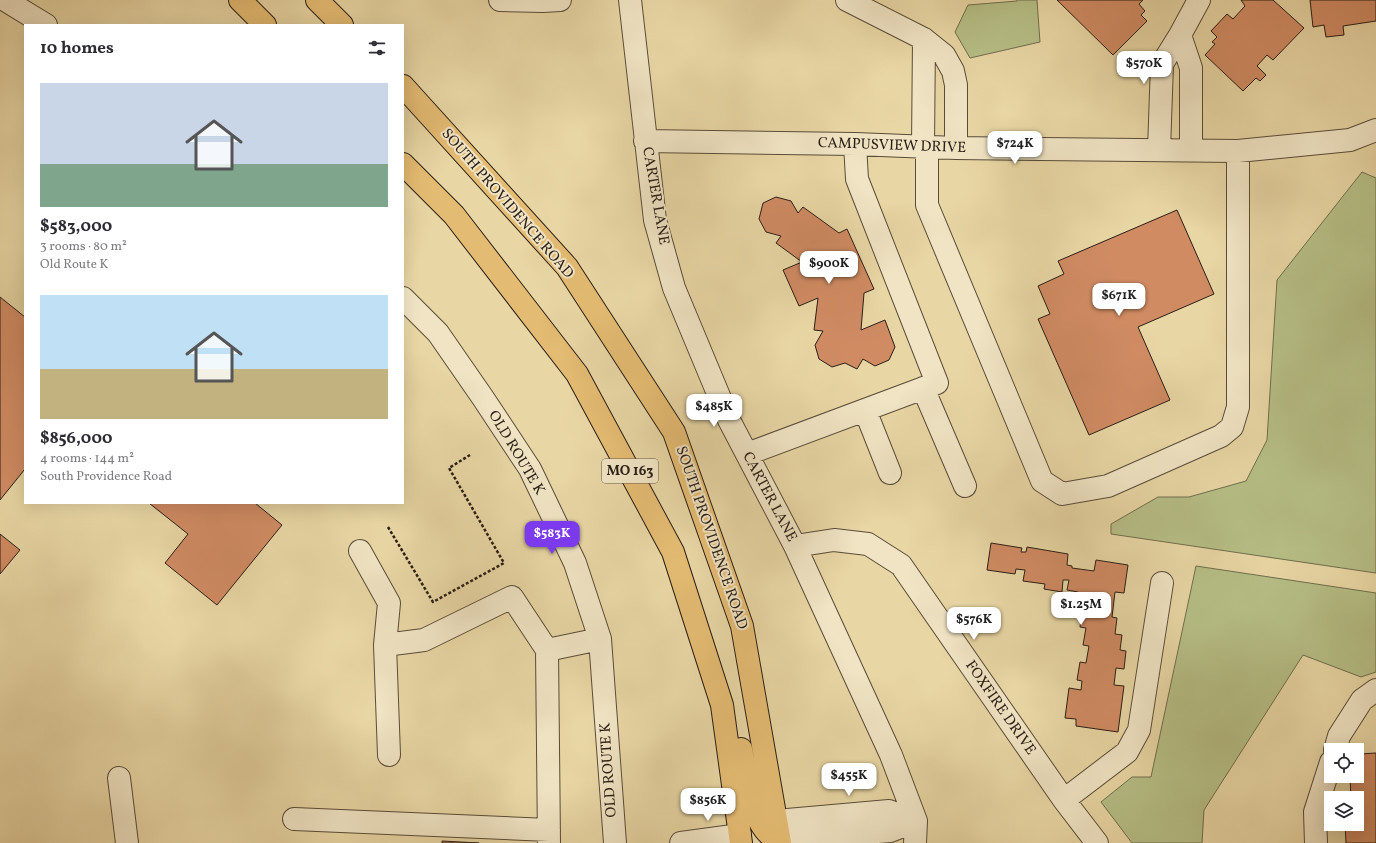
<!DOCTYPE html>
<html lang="en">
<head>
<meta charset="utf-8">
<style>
  body { margin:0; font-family:Vollkorn,serif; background:#f7f7f7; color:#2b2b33; height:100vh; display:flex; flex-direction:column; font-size:15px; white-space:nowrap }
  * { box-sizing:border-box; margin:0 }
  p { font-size:13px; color:#7c7c81 }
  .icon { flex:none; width:22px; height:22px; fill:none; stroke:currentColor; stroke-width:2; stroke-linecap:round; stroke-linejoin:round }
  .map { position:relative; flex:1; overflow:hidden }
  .drawer { position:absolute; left:24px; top:24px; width:380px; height:480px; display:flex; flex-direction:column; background:#fff; border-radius:0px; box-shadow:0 4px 16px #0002 }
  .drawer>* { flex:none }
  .tools { position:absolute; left:1324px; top:743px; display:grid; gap:8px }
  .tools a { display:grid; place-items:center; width:40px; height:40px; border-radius:0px; background:#fff; box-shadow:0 4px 16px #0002; font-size:20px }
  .price { position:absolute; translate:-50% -34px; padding:0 9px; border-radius:8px; background:#fff; color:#222; font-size:13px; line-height:26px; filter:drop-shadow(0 1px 2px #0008) }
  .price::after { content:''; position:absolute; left:50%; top:24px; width:12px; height:9px; margin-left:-6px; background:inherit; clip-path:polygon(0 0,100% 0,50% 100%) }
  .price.current { background:#7c3aed; color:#fff }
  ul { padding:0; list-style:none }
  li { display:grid; align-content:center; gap:8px; height:212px; padding:0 16px }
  li span { display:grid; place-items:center; height:124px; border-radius:0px; color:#555 }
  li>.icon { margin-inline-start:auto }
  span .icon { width:72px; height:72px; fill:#fffc; stroke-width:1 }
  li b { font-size:17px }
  h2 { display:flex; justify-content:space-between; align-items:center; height:48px; padding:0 16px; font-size:17px }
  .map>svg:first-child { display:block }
  .green { fill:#b6be86; stroke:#706e4e }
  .building { fill:#d08b63; stroke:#291e15 }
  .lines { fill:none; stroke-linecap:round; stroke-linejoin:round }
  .minor-casing { stroke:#594c39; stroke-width:24 }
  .major-casing { stroke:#291e15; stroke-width:24 }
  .path { stroke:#291e15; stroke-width:2.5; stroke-dasharray:3 2; stroke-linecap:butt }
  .minor { stroke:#f0e4c4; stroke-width:22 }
  .major { stroke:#e4bb72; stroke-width:22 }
  .labels { text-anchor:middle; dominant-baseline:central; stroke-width:4; stroke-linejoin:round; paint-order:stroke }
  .shield { fill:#f0e4c4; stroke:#65594a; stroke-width:1 }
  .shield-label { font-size:14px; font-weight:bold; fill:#291e15 }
  .street-label { font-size:15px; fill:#291e15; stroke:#f0e4c4 }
</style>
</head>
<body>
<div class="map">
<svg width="1376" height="843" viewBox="0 0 1376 843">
  <rect width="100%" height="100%" fill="#e8d6a4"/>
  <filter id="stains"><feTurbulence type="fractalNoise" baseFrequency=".005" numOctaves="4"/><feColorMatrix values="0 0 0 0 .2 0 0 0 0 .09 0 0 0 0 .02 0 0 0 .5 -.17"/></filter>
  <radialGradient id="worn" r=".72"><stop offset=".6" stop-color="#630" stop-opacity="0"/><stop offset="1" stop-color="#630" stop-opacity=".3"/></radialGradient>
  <!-- green -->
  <path class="green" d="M1017,0H1037L1040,42L970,58L955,32L968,5L1017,1Z
    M1362,172L1376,178V573L1111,534V524L1158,497H1189L1246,481L1267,440L1277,280Z
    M1196,566L1376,593V672L1361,677L1303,655L1204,810L1202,843H1132L1101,802L1132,777H1151Z"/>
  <!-- building -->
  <path class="building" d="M1057,0H1143L1139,4L1145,11L1141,15L1147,21L1113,55Z
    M1241,0H1273L1304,28L1273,60L1267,55L1257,66L1266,75L1260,81L1256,78L1243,91L1205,55L1215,44L1212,42L1217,37L1211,31L1227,14L1233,19L1245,6Z
    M1310,0H1376V21L1343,26L1344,35L1326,37L1324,25L1313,27Z
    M776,197L791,201L798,213L803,207L839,233L847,229L874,289L864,293L861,330L885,320L895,347L889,360L875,366L863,359L857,369L845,363L832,367L819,359L815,345L823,331L814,330L818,298L799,306L783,270L802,262L776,243L781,236L766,232L759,219L763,203Z
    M1177,210L1214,294L1138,327L1170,400L1089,435L1038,319L1050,314L1038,286L1064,274L1058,261Z
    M0,297L25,317V469L0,500Z
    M149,503H255L282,525L217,605L165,563L188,534Z
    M0,534L20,550L0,574Z
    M991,543L1022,548L1021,552H1026L1027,547L1068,554L1067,565L1072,566V568L1094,571L1096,560L1128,565L1124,593L1115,592L1112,617L1117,618L1115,634L1122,635L1120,650L1126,651L1124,669L1116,668L1114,685L1124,686L1118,732L1076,726V719L1065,718L1069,688L1081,690L1082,681L1077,680L1080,662L1086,663L1089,646L1083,645L1086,628L1080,627L1082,612L1075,610L1078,592L1067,590L1069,580H1063L1062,592L1044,589L1045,584L1023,581L1025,570L1016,569L1015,574L987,570Z
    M1376,753V843H1346L1345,824H1357V798H1351L1350,778L1361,777L1360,754Z
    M442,841L479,843H442Z"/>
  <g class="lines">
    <defs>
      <path id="minor" d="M5,0L46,25
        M500,0L543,1L560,0
        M630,0L655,220L674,288L729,420L795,546L891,755L916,821L915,843
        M847,0L924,39L944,55L953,71L956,85V148
        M1180,35L1191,68V150
        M645,141L855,144L956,148L1238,151L1350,140L1376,130
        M923,146L924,39
        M927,147V205L1042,481L1062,494L1108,486L1221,436L1232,427L1238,407V151
        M1159,150L1162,64L1180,35L1199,0
        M403,298L438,333L483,398L530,469L575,563L600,639L615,843
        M923,388L965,486
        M865,410L890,473
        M747,454L937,383L857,179L855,144
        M795,546L834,540L868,544L901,565L1064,800L1097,843
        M360,551L389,603L385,645
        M1335,750L1339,736L1362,700L1376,690
        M389,755L385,645L424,640L512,597L547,650
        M119,778L127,843
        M1064,800L1127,752L1139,730L1162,583
        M294,819L549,830
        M776,821L889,811L916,821
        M779,840L890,831L916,821
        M549,843L547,650L600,639
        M681,843L740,835
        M1316,843L1315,812L1331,762"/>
      <path id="major" d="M240,0L265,25
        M317,0L342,25
        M403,86L567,267L674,432L742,626L780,843
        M403,164L454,215L577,374L673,552L722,705L741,843
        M741,749C746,773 751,818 769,834C771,837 776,838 779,840"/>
    </defs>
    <!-- minor casing -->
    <use href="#minor" class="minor-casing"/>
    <!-- major casing -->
    <use href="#major" class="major-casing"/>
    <!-- path -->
    <path class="path" d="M388,527L433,602L504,563L449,468L470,455"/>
    <!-- minor -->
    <use href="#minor" class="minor"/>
    <!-- major -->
    <use href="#major" class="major"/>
  </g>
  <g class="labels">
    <!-- shield labels -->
    <rect class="shield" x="602" y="459" width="56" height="24" rx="3"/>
    <g class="shield-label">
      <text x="630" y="471">MO 163</text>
    </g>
    <!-- street labels -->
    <g class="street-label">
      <text transform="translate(892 146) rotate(2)">CAMPUSVIEW DRIVE</text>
      <text transform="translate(655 196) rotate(80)">CARTER LANE</text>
      <text transform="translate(507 204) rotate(49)">SOUTH PROVIDENCE ROAD</text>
      <text transform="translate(516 453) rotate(59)">OLD ROUTE K</text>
      <text transform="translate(769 497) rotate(62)">CARTER LANE</text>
      <text transform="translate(711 538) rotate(71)">SOUTH PROVIDENCE ROAD</text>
      <text transform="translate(1000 708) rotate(55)">FOXFIRE DRIVE</text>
      <text transform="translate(609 770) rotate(-94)">OLD ROUTE K</text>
    </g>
  </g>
  <rect width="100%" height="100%" filter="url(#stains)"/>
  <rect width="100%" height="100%" fill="url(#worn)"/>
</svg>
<div class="tools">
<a><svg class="icon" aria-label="locate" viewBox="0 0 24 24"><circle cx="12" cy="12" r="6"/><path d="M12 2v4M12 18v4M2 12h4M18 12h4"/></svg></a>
<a><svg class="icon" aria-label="layers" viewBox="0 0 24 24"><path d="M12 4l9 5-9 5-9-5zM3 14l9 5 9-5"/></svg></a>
</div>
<b class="price" style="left:1144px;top:85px">$570K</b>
<b class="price" style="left:1015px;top:165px">$724K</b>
<b class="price" style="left:829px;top:285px">$900K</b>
<b class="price" style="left:1119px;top:317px">$671K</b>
<b class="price" style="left:714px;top:428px">$485K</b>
<b class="price current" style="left:552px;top:555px">$583K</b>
<b class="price" style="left:1081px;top:626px">$1.25M</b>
<b class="price" style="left:974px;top:641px">$576K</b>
<b class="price" style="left:849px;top:797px">$455K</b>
<b class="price" style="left:708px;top:822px">$856K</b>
<section class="drawer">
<h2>10 homes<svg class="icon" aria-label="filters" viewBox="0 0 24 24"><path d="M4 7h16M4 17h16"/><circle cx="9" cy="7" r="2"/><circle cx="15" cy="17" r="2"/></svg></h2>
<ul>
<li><span style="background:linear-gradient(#c9d6e8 65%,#7fa58c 0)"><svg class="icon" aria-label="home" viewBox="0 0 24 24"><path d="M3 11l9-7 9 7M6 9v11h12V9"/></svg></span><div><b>$583,000</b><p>3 rooms · 80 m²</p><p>Old Route K</p></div></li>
<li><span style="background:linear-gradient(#bfe0f5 60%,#c2b280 0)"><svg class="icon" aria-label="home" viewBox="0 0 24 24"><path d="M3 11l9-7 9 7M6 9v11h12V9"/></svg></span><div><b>$856,000</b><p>4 rooms · 144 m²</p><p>South Providence Road</p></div></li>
</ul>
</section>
</div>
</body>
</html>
